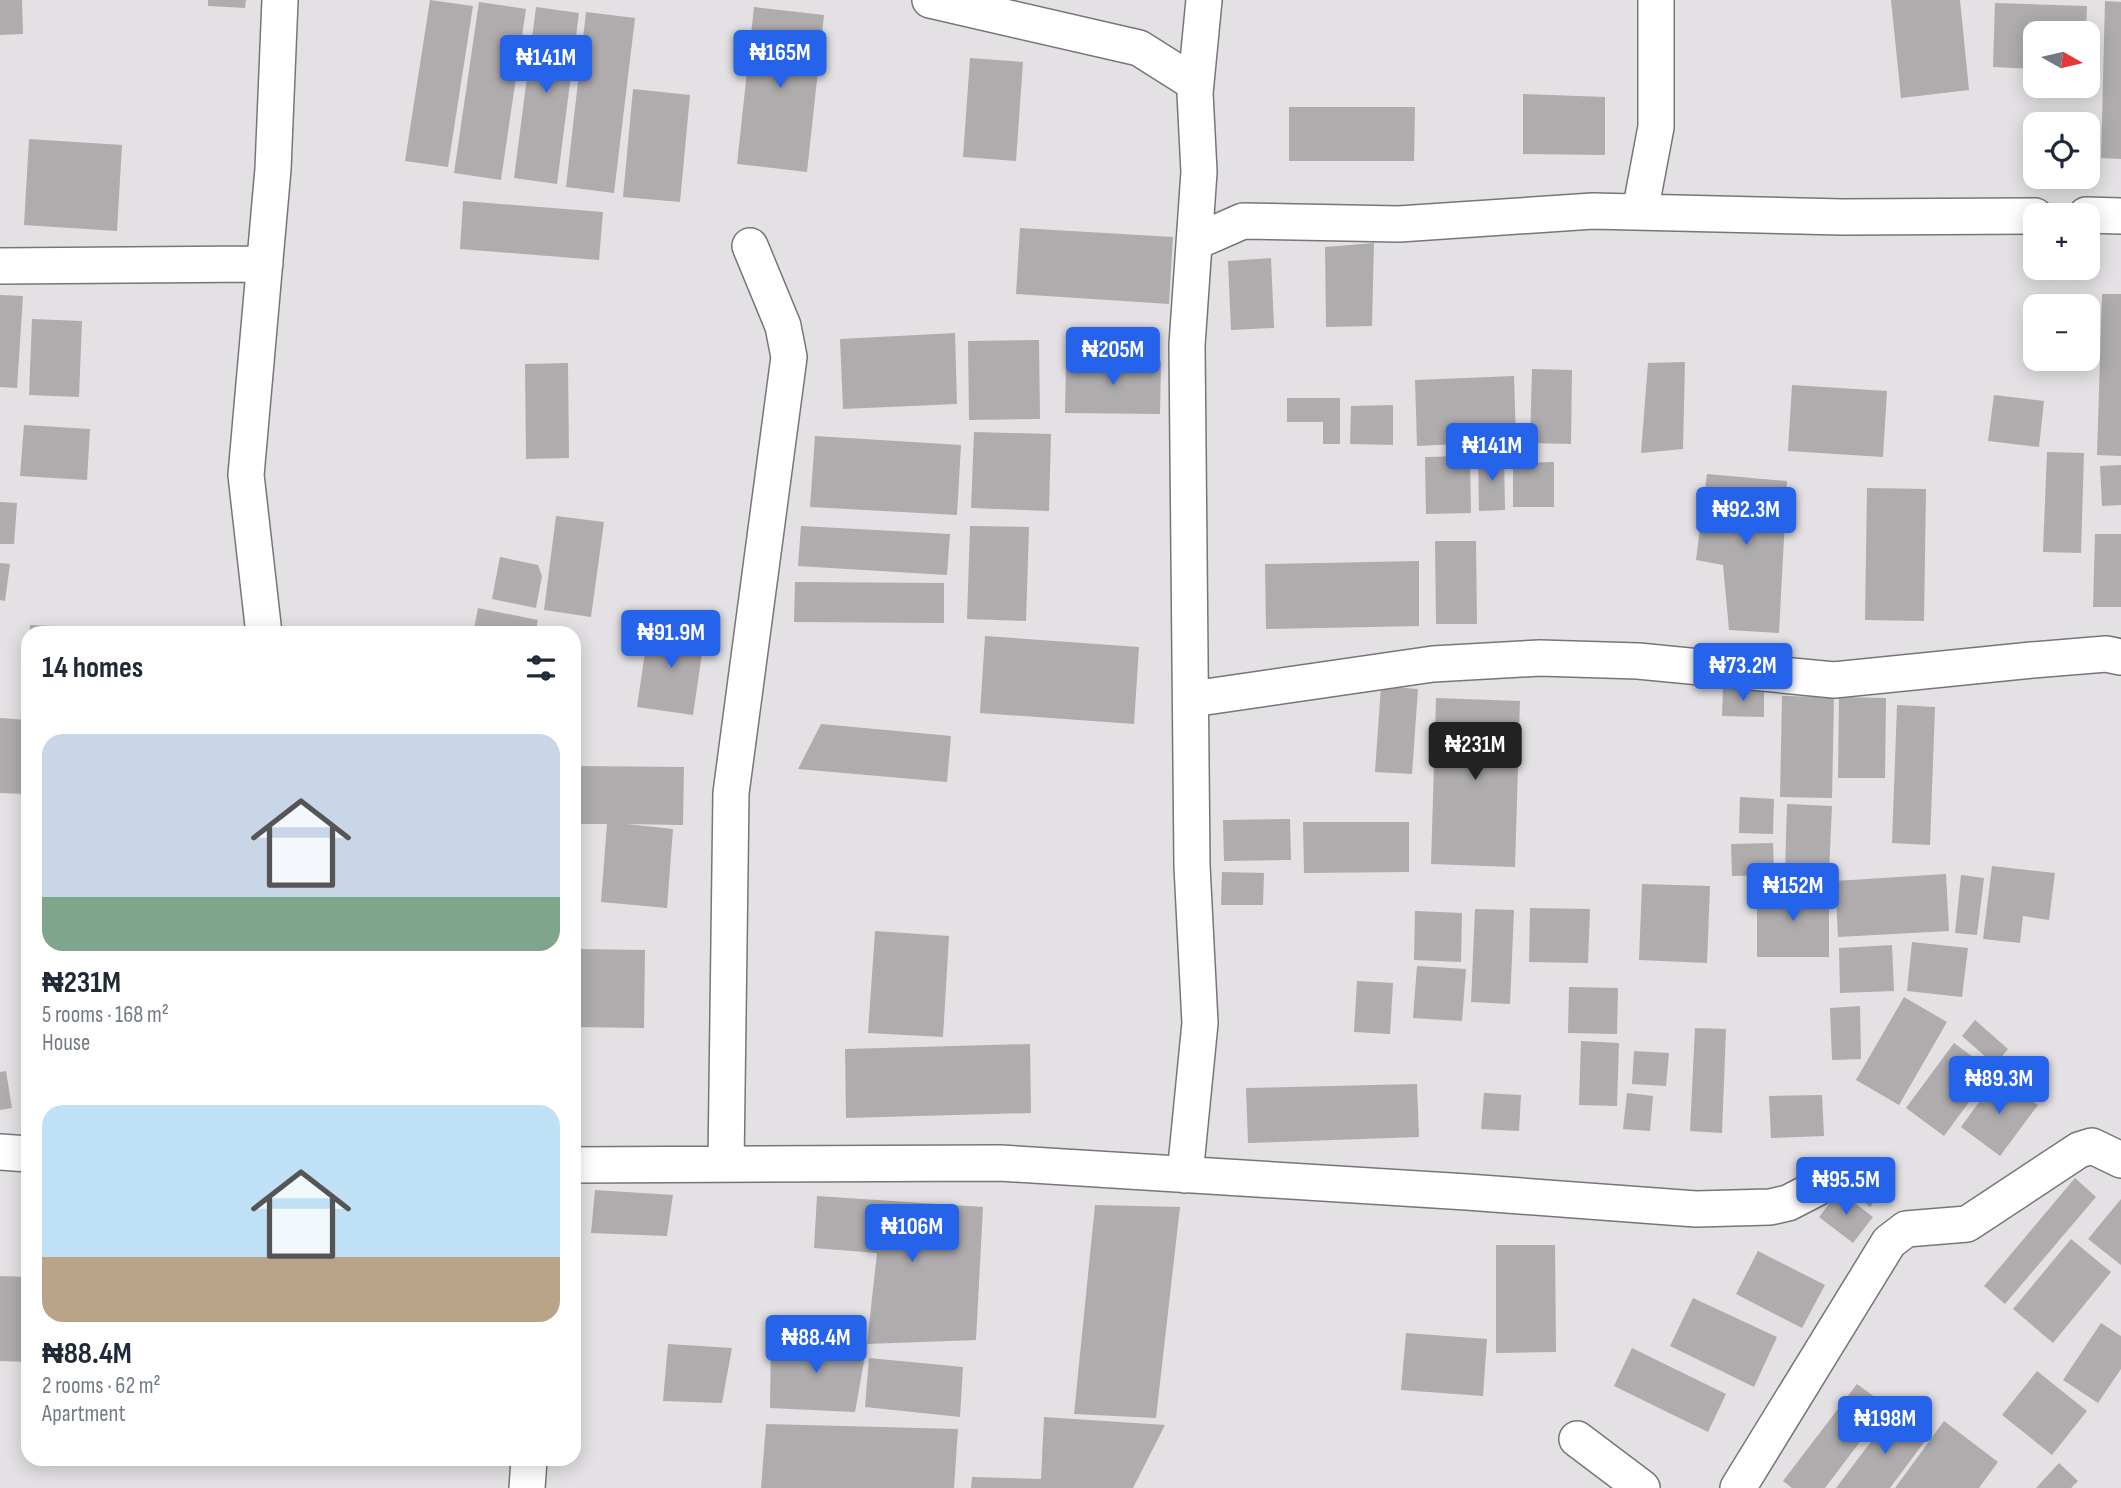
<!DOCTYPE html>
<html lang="en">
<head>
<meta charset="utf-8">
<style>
  body { margin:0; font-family:"Sofia Sans Condensed",sans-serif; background:#f6f6f7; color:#1f2937; height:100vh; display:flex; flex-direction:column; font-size:26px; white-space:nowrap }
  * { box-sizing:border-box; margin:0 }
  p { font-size:23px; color:#747a83 }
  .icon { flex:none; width:38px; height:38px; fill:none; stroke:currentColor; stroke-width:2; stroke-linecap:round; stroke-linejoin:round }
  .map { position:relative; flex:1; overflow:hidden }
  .side { position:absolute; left:21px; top:626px; width:560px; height:840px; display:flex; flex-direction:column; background:#fff; border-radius:21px; box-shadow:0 4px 18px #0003 }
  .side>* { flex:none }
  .needle { width:46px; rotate:98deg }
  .buttons { position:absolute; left:2023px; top:21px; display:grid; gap:14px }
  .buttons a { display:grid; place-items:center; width:77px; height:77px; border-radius:14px; background:#fff; box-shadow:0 4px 18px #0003; font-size:35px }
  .price { position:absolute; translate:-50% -60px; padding:0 16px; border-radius:7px; background:#2563eb; color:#fff; font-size:23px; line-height:46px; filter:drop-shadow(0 2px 4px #0008) }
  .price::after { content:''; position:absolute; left:50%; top:42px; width:21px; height:16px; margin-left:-10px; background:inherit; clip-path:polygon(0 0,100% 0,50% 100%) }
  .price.on { background:#222; color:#fff }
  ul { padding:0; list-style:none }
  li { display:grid; align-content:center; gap:14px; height:371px; padding:0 21px }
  li span { display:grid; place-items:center; height:217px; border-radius:21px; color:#555 }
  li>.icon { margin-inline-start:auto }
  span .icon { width:126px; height:126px; fill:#fffc; stroke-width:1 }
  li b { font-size:30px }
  h2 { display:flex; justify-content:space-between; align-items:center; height:84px; padding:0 21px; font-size:30px }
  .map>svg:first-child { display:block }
  .building { fill:#afacad }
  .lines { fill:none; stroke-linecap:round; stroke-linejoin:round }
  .street-casing { stroke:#777578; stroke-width:38 }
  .street { stroke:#fff; stroke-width:35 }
</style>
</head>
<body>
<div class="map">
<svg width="2121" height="1488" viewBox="0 0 2121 1488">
  <rect width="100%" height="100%" fill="#e3e1e4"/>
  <!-- building -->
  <path class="building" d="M0,0H22L23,34L0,35Z
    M208,0H246L245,8L208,6Z
    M430,0L473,6L448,167L405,161Z
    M1891,0H1960L1969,90L1901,98Z
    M2105,1L2121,2V159L2101,158Z
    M479,2L526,9L501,180L454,173Z
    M1995,3L2087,6L2086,33H2035V69L1993,67Z
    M536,7L579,13L557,184L514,178Z
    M754,7L824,15L807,172L737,164Z
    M586,12L635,18L614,193L566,187Z
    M970,58L1023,62L1016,161L963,157Z
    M633,89L690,95L680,202L623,197Z
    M1523,94L1605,97V155L1523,154Z
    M1289,107H1415L1414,161H1289Z
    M29,139L122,145L117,231L24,225Z
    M463,201L603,212L599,260L460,249Z
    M1020,228L1173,237L1169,304L1016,294Z
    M1374,243L1372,326L1326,327L1325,247Z
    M1271,258L1274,328L1231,330L1228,261Z
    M2102,294H2121V456L2097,455Z
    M0,295L23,296L17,388L0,387Z
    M32,319L82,321L79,397L29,395Z
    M955,333L957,404L843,409L840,339Z
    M1039,340L1040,419L969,420L968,341Z
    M1066,361H1161L1160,414L1065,413Z
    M1685,362L1683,449L1641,453L1648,363Z
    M568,363L569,458L526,459L525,364Z
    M1532,369L1572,370L1571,444L1530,443Z
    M1514,376L1516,441L1417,446L1415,380Z
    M1792,385L1887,391L1883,457L1788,451Z
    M1994,395L2044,401L2039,447L1988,441Z
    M1287,398H1340V444H1323V422H1287Z
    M1393,405V445L1350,444L1351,406Z
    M24,425L90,429L87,480L20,476Z
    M974,432L1051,434L1049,511L971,508Z
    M815,436L961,445L957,515L810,507Z
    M2047,452L2084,453L2081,553L2043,552Z
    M1504,455L1505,510L1479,511L1478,456Z
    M1470,456L1471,513L1426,514L1425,457Z
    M1554,462V507H1513V463Z
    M2121,465V505L2102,506L2100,466Z
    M1707,474L1787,481L1779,633L1729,630L1723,565L1696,560Z
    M1867,488L1926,489L1924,621L1865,620Z
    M0,502L17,503L14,544H0Z
    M556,516L604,522L591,617L544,610Z
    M801,526L950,534L947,575L798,566Z
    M970,526L1029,527L1026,621L967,619Z
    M2095,534H2121V607H2093Z
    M1435,541H1476L1477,624H1436Z
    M500,557L538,565L542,576L536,608L492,599Z
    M1419,561V626L1266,629L1265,564Z
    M0,563L10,564L5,601L0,600Z
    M795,582L944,583V623L794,622Z
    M478,608L538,620L535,634H473Z
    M30,625L167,631V634H29Z
    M649,625L705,633L693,715L637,707Z
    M985,636L1139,647L1134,724L980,713Z
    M1381,686L1418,689L1412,774L1375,772Z
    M1723,688L1764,689V717L1722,716Z
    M1782,696L1834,697L1832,798L1780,797Z
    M1839,697L1886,698L1885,778H1838Z
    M1436,698L1520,701L1515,867L1431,864Z
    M1897,705L1935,707L1930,845L1892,843Z
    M0,718L28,720L23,794L0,793Z
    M821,724L951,736L947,782L798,769Z
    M574,766L684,767L683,825L627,824L673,829L667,908L601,902L607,824H574Z
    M1740,797L1774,799L1773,834L1739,833Z
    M1787,804L1832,806L1829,872L1785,871Z
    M25,812H28V861L22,860Z
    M1290,819L1291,860L1224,861L1223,820Z
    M1303,822H1409V872L1304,873Z
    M1773,843L1774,875L1732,876L1731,844Z
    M1992,866L2055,873L2049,920L2023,916L2020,943L1983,939Z
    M1222,872L1264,873L1263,905H1221Z
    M1946,874L1949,931L1838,937L1835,881Z
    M1961,875L1984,878L1977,935L1955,933Z
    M1642,884L1710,886L1707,963L1639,960Z
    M1829,889V957H1757V890Z
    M1530,908L1590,909L1588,963L1529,962Z
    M1475,909L1514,910L1510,1004L1471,1002Z
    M1415,911L1462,913L1461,962L1414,960Z
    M875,931L949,936L943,1037L868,1033Z
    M1912,942L1968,948L1962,997L1907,991Z
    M1892,945L1894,991L1840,993L1839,948Z
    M578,949L645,950L644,1028L574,1027V964H578Z
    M1417,966L1466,969L1462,1021L1413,1018Z
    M1357,981L1393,983L1390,1034L1354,1032Z
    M1569,987L1618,988L1617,1034L1568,1033Z
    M1904,997L1947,1022L1899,1105L1856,1080Z
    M1860,1006L1861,1059L1832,1060L1830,1008Z
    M1975,1020L2008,1049L1995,1065L1962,1036Z
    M1695,1028L1726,1029L1722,1133L1690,1131Z
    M1581,1041L1619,1043L1617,1106L1579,1105Z
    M1954,1043L1992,1071L1944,1136L1906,1108Z
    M1030,1044L1031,1113L846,1118L845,1049Z
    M1634,1051L1669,1053L1666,1086L1632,1084Z
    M6,1071L12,1108L0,1110V1072Z
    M1998,1076L2038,1105L2000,1156L1961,1127Z
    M1417,1084L1419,1137L1248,1143L1246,1088Z
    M1484,1093L1521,1095L1519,1131L1481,1129Z
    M1627,1093L1653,1096L1650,1131L1623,1129Z
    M1822,1095L1824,1136L1771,1138L1769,1096Z
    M1867,1165L1889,1182L1870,1207L1848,1189Z
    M2075,1178L2096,1197L2005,1304L1984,1286Z
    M595,1190L673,1195L667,1236L591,1233Z
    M1839,1191L1873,1217L1853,1243L1819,1217Z
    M817,1196L983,1207L976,1340L867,1344L877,1253L814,1248Z
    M2121,1199V1265L2088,1239Z
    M1095,1205L1180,1207L1156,1418L1074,1414Z
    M2071,1239L2111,1272L2053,1343L2013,1309Z
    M1496,1245H1555L1556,1352L1496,1353Z
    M1758,1251L1825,1285L1802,1328L1736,1294Z
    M0,1276L28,1277V1362L0,1361Z
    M1693,1298L1777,1337L1754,1387L1670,1346Z
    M2101,1323L2121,1336V1369L2098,1403L2063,1380Z
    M1406,1333L1487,1339L1483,1396L1401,1390Z
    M771,1338L867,1344L855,1412L770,1408Z
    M668,1344L732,1348L722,1403L663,1401Z
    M1632,1348L1726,1394L1708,1432L1614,1386Z
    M869,1358L963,1367L960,1417L865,1407Z
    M2037,1371L2087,1411L2052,1455L2002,1415Z
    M1857,1384L1887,1406L1825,1488H1792L1783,1481Z
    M1894,1411L1928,1437L1890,1488H1836Z
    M1044,1417L1165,1425L1133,1488H971L972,1477L1041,1479Z
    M1944,1421L1998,1462L1979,1488H1895Z
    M766,1424L958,1429L954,1488H761Z
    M2059,1463L2078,1481L2071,1488H2036Z"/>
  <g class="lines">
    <defs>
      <path id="street" d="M930,0L1139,48L1196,84
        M1640,212L1656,127V0
        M2086,215L2121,216
        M1195,242L1243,221L1399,224L1593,211L1843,217L2035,216
        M0,266L265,264
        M264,634L246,475L273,169L280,0
        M1192,699L1433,664L1540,658L1638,661L1834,680L2032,660L2106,654L2121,657
        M0,1152L28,1154
        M726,1164L731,793L789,357L783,326L750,246
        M574,1165L1000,1163L1467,1192L1696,1209L1770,1207L1788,1203L1819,1187
        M1185,1175L1200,1023L1192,866L1187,345L1199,172L1195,93L1204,0
        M1577,1439L1642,1488
        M527,1488L529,1460
        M1738,1488L1889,1242L1906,1229L1967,1224L2079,1150L2092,1146L2121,1160"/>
    </defs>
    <!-- street casing -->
    <use href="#street" class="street-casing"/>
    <!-- street -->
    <use href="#street" class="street"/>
  </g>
</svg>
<div class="buttons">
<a><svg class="needle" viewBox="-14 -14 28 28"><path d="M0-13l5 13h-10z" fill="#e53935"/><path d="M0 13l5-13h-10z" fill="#747a83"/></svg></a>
<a><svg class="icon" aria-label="locate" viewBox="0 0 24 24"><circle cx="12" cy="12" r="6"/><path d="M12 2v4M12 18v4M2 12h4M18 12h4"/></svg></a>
<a>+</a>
<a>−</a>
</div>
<b class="price" style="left:780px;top:90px">₦165M</b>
<b class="price" style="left:546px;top:95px">₦141M</b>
<b class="price" style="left:1113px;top:387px">₦205M</b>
<b class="price" style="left:1492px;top:483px">₦141M</b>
<b class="price" style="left:1746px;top:547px">₦92.3M</b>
<b class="price" style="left:671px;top:670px">₦91.9M</b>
<b class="price" style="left:1743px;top:703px">₦73.2M</b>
<b class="price on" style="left:1475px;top:782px">₦231M</b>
<b class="price" style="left:1793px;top:923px">₦152M</b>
<b class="price" style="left:1999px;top:1116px">₦89.3M</b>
<b class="price" style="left:1846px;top:1217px">₦95.5M</b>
<b class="price" style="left:912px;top:1264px">₦106M</b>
<b class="price" style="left:816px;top:1375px">₦88.4M</b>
<b class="price" style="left:1885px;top:1456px">₦198M</b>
<section class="side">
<h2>14 homes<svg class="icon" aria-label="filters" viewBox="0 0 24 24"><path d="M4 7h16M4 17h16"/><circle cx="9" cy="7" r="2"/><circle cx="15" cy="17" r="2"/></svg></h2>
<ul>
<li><span style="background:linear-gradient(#c9d6e8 75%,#7fa58c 0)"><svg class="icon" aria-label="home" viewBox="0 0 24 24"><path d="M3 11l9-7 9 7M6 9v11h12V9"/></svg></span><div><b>₦231M</b><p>5 rooms · 168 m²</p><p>House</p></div></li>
<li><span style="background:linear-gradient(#bfe0f5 70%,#b9a48a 0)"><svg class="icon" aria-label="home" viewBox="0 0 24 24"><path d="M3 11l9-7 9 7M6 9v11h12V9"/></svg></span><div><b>₦88.4M</b><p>2 rooms · 62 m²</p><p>Apartment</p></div></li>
</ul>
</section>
</div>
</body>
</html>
